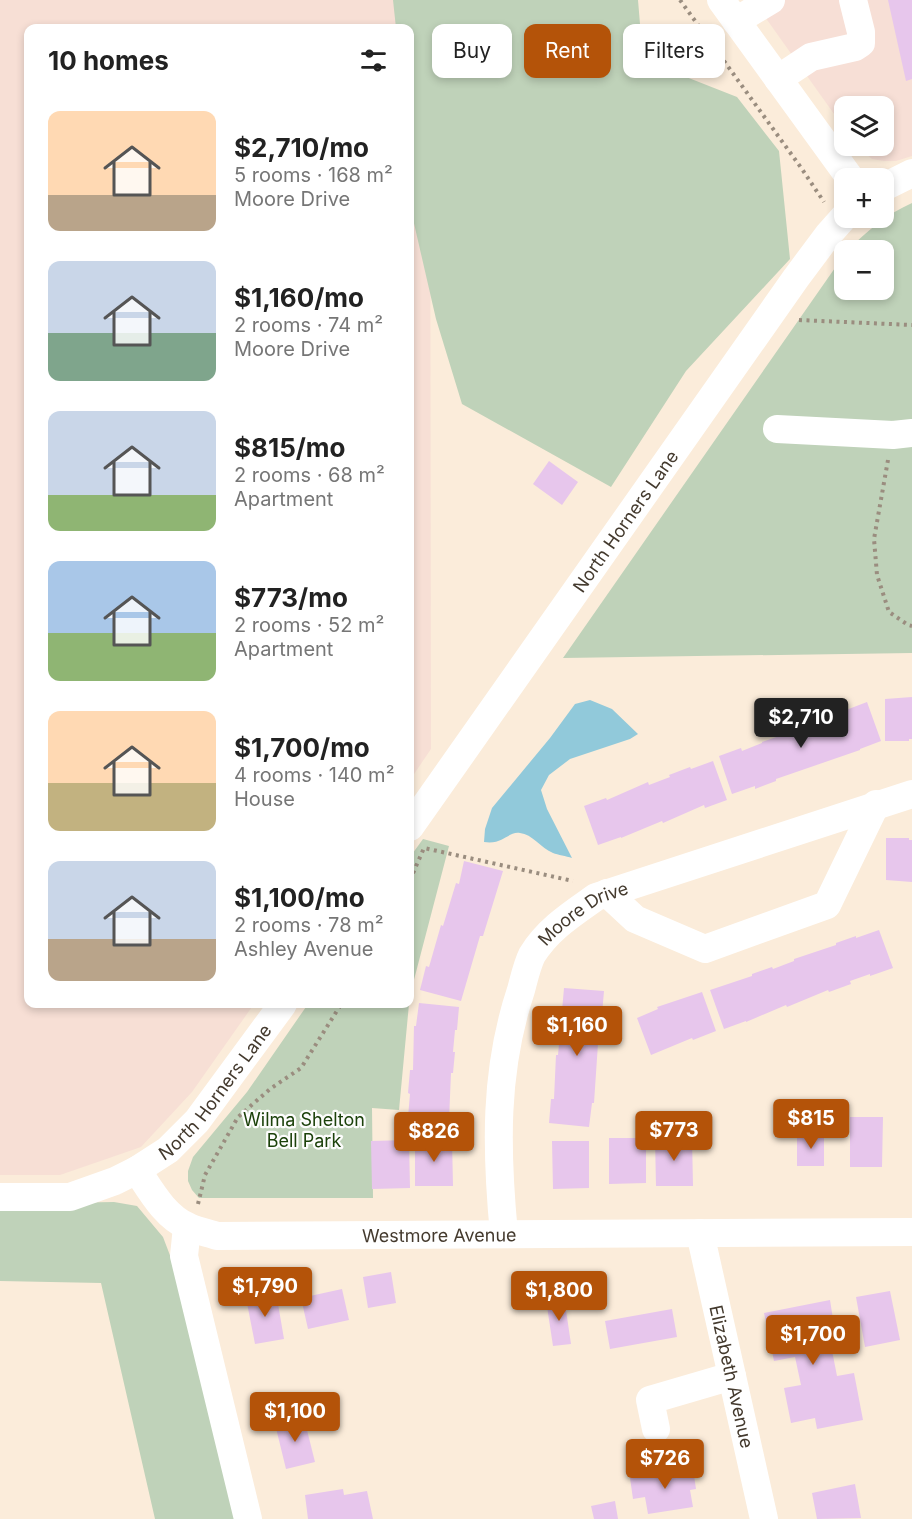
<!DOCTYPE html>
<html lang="en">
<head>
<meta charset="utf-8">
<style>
  body { margin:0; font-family:Inter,sans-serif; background:#f6f6f6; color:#222; height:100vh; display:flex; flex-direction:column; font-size:22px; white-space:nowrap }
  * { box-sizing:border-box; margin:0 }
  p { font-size:20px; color:#767676 }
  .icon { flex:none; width:33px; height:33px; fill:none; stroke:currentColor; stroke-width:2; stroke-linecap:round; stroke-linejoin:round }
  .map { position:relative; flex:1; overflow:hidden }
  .sheet { position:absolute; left:24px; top:24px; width:390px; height:984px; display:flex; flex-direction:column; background:#fff; border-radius:12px; box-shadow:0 3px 9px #0003 }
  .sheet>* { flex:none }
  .top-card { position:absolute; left:432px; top:24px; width:390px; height:54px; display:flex; gap:12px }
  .buttons { position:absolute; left:834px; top:96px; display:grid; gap:12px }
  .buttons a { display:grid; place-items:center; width:60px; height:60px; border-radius:12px; background:#fff; box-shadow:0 3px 9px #0003; font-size:30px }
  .price { position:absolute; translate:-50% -51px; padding:0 14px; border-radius:6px; background:#b45309; color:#fff; font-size:20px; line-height:39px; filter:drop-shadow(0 2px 3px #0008) }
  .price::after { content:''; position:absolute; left:50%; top:36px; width:18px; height:14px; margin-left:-9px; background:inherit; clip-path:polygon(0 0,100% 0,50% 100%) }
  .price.active { background:#222; color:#fff }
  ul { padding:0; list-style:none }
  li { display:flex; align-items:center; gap:18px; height:150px; padding:0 24px }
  li span { display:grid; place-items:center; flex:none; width:168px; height:120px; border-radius:12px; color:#555 }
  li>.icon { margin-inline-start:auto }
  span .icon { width:72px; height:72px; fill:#fffc; stroke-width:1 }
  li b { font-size:26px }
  h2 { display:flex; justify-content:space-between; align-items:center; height:72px; padding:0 24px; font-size:26px }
  .chip { padding:0 21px; border-radius:12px; background:#fff; box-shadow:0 3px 9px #0003; font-size:21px; line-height:54px }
  .chip.active { background:#b45309; color:#fff }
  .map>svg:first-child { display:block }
  .commercial { fill:#f7dfd6 }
  .industrial { fill:#f7dfd5 }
  .green { fill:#bfd2b9 }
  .water { fill:#91c9da }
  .building { fill:#e7c6ec }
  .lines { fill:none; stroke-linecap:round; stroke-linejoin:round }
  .path { stroke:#9a8d7f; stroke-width:4; stroke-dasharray:3 4.5; stroke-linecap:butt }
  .minor { stroke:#fff; stroke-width:28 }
  .labels { text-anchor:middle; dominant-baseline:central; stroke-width:4.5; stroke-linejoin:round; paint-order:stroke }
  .street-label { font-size:18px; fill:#443a2e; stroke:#fcfcfc }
  .park-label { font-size:18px; fill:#1b410a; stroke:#fcfcfc }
</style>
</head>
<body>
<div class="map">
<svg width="912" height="1519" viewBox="0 0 912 1519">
  <rect width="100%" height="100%" fill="#fbecda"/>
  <!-- commercial -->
  <path class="commercial" d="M753,0H912V156L896,161H884L872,159L859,148L857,146H884V106H844V128Z"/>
  <!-- industrial -->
  <path class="industrial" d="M0,0H430L431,749L410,780V28H28V1004H254L192,1092L141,1147L60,1175H0Z"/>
  <!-- green -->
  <path class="green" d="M393,0H638L643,60L737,97L779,151L790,259L686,371L611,487L462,404L436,319L410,206V28H396Z
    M912,203V653L563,658L844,255V290H884V250H848C867,231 887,214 912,203Z
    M423,839L449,846L410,995V857Z
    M308,1004H409L399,1110L372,1108L373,1198H199L192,1190L188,1181V1171L193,1157L247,1092Z
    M114,1202L137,1206L163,1237L171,1258L236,1519H155L101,1283L0,1281V1204Z"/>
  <!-- water -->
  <path class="water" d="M590,700L612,709L638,734L630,739L570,759L549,775L541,790L547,809L572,858C566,856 558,855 553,853C541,848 532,834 520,833C508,831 504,845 484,842L485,829L492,808L550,738L575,704Z"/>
  <!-- building -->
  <path class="building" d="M888,0H912V79L906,81Z
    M549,461L578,482L562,505L533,484Z
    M912,697V739H909V741H885V699Z
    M867,702L881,741L860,749V750L776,779V781L755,789V786L732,794L719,756L741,748L742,751L762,743V742L805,727L804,726L847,712L846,710Z
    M713,761L727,800L705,808L704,805L663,823L662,821L621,838V837L598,845L584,806L606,798L607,800L648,782L649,785L670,777L669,775L690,767L691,769Z
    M886,838H909V840H912V882L886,880Z
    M464,861L503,871L483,936H480L461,1001L420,990L426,966L429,967L441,925L443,926L456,883L459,884Z
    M879,930L893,968L870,976V974L850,981L851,984L829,992L828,990L787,1007L786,1005L746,1022V1021L724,1029L710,990L752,976V974L772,967L773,969L794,961V959L836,945V943L856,936V938Z
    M564,988L604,991L602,1014H600L594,1103H592L589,1127L549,1123L551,1099H554L556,1055H558L560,1033H558L559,1011H562Z
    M702,992L716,1031L693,1040L692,1038L651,1055L637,1018L658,1009L657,1007Z
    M419,1003L459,1007L457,1030H455L453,1052H455L453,1073H451L449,1120L408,1117L410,1094L408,1093L410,1070H413L414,1026H416Z
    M850,1117H883L882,1167H850Z
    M824,1133V1166H797V1134Z
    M609,1138H646V1183L609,1184Z
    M692,1138L693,1186H656L655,1139Z
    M409,1140L410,1188L372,1189L371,1141Z
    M452,1140L453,1186H415V1141Z
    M552,1141H589V1188L553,1189Z
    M391,1272L396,1303L368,1308L363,1277Z
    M342,1289L349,1320L308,1329L301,1298Z
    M890,1291L900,1340L865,1347L856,1297Z
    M276,1292L284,1339L255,1344L246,1298Z
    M564,1297L571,1344L553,1346L546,1300Z
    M830,1300L833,1319L826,1320L837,1376L854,1373L863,1420L817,1429L815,1418L791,1423L784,1388L801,1385L795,1357L774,1361L764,1313Z
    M672,1309L677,1337L610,1349L605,1321Z
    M304,1418L315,1462L286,1469L275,1424Z
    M693,1468L696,1489L690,1490L693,1507L648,1514L645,1497L633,1499L630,1478Z
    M855,1484L861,1518L817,1519L812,1493Z
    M343,1489L344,1495L367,1491L373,1519H308L305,1495Z
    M615,1501L618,1519H594L591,1506Z"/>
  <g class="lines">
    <!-- path -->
    <path class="path" d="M680,0L802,169L824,202
      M799,320L912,325
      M888,460L874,539L877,575L889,612L908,625L912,626
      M410,880L424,848L573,881
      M198,1204L205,1175L238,1117L270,1089L301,1068L340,1006L344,1004"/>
    <!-- minor -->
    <g class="minor">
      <path d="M721,0L850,178"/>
      <path d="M736,21L771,0"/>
      <path d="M778,79L811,57L855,47L861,43V32L853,0"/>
      <path d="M884,187L912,173"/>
      <path d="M777,429L893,435L912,433"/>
      <path id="s1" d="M410,827L796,278L828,235L844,217"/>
      <path d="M607,893L635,919L705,949L827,905L876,804"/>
      <path id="s2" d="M137,1170C151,1191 165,1217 189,1227C198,1231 208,1233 217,1236L912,1232"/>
      <path id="s3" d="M0,1197H70L115,1181L137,1170L168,1150L197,1121L283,1004"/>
      <path d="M187,1227L184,1256L248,1519"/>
      <path id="s4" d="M700,1233L764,1519"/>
      <path id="s5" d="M504,1234C496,1150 494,1071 521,990C524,979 527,965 532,955C548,929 572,914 596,897L912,794"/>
      <path d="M656,1429L650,1400L732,1376"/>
    </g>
  </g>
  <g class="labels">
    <!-- street labels -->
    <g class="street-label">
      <text stroke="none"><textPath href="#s1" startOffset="374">North Horners Lane</textPath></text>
      <text stroke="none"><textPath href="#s5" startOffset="351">Moore Drive</textPath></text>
      <text stroke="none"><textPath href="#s3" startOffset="254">North Horners Lane</textPath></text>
      <text stroke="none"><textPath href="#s2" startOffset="330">Westmore Avenue</textPath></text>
      <text stroke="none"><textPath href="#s4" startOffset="147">Elizabeth Avenue</textPath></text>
    </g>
    <!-- park labels -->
    <g class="park-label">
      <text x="304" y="1119">Wilma Shelton<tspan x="304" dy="21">Bell Park</tspan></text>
    </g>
  </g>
</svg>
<div class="buttons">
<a><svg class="icon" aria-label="layers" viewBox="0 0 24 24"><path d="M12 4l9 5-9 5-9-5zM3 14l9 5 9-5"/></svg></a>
<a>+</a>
<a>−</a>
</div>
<b class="price active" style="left:801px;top:749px">$2,710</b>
<b class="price" style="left:577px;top:1057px">$1,160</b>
<b class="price" style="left:811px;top:1150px">$815</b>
<b class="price" style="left:674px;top:1162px">$773</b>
<b class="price" style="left:434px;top:1163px">$826</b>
<b class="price" style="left:265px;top:1318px">$1,790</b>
<b class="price" style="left:559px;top:1322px">$1,800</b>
<b class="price" style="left:813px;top:1366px">$1,700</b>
<b class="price" style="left:295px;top:1443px">$1,100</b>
<b class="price" style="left:665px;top:1490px">$726</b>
<div class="top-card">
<a class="chip">Buy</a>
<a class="chip active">Rent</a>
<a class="chip">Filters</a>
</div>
<section class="sheet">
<h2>10 homes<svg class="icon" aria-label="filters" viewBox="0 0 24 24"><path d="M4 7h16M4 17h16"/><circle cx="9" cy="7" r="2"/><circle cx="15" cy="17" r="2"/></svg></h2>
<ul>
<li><span style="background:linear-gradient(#ffd9b3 70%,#b9a48a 0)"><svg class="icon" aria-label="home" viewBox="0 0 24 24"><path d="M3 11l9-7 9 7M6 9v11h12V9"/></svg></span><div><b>$2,710/mo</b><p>5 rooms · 168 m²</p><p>Moore Drive</p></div></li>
<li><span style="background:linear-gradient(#c9d6e8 60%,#7fa58c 0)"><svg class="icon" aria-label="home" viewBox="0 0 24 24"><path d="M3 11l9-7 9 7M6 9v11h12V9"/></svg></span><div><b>$1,160/mo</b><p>2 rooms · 74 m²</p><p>Moore Drive</p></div></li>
<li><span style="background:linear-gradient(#c9d6e8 70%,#8fb573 0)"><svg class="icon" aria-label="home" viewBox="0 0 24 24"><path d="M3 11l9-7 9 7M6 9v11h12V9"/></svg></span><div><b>$815/mo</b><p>2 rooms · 68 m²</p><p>Apartment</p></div></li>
<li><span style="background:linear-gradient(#a9c7e8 60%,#8fb573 0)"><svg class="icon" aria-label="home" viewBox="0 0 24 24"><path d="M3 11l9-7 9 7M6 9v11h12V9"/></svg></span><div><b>$773/mo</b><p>2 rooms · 52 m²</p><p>Apartment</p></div></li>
<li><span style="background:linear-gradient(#ffd9b3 60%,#c2b280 0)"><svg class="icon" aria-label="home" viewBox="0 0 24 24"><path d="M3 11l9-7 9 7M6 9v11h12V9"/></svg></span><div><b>$1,700/mo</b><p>4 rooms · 140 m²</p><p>House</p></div></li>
<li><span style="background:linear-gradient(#c9d6e8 65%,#b9a48a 0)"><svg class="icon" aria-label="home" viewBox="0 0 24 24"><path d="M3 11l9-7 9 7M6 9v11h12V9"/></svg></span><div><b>$1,100/mo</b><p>2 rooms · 78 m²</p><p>Ashley Avenue</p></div></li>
</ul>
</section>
</div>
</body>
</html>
